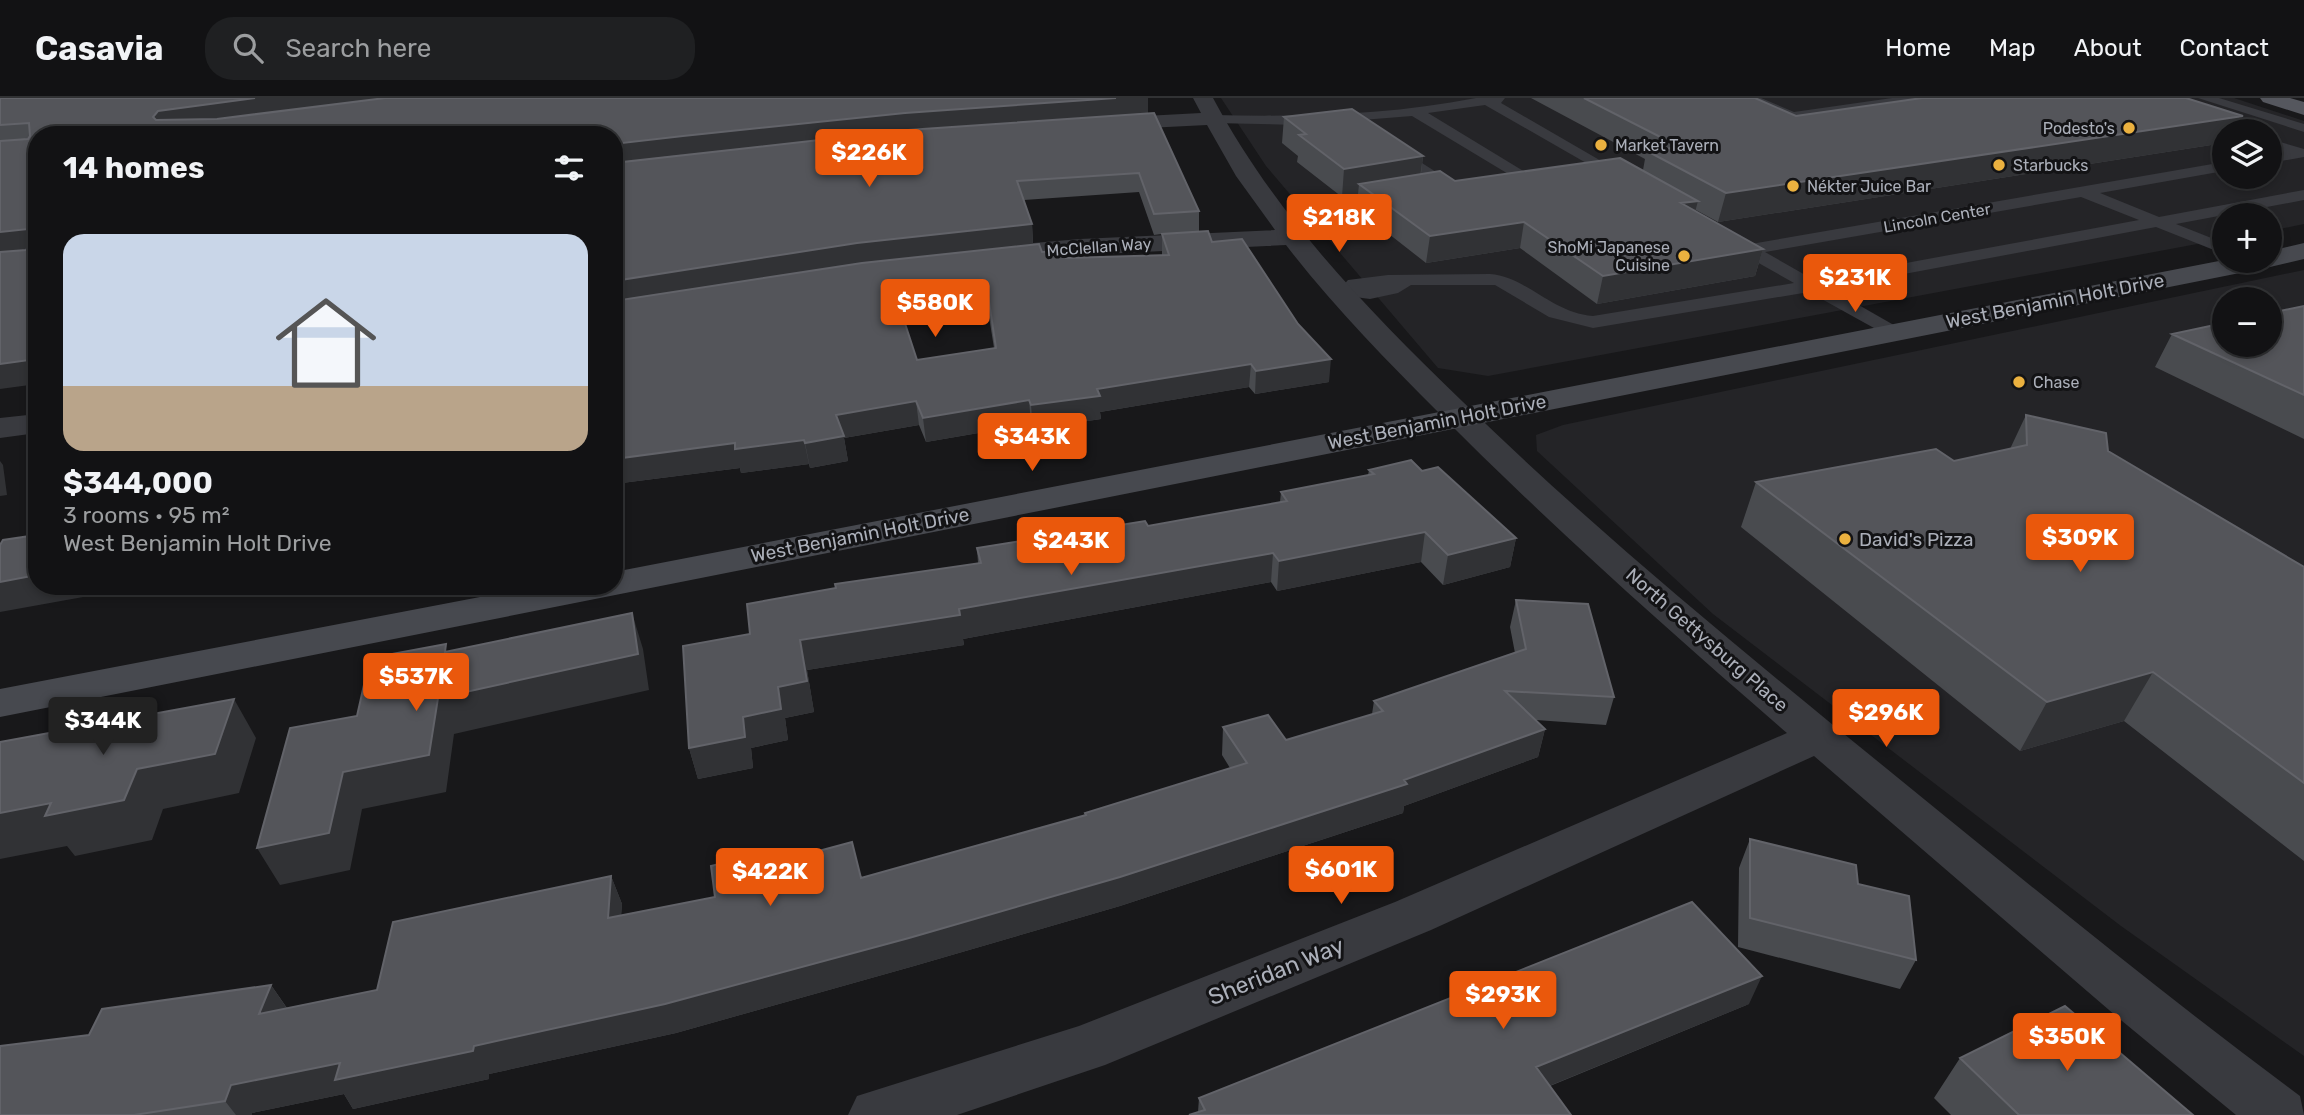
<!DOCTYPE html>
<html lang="en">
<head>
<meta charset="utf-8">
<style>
  body { margin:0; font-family:Rubik,sans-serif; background:#1f2022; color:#f1f3f6; height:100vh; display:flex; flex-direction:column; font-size:26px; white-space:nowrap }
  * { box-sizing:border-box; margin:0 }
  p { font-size:23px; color:#9c9ea0 }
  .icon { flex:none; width:38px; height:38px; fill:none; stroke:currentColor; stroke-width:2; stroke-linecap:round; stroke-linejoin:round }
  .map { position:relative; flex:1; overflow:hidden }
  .drawer { position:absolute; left:28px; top:28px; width:595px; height:469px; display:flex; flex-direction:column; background:#121214; border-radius:28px; box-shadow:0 4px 10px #0003,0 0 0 2px #313234 }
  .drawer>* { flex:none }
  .fabs { position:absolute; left:2212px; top:21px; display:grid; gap:14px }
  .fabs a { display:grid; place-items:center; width:70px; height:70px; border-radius:50%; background:#121214; box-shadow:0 4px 10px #0003,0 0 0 2px #313234; font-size:35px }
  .price { position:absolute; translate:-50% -60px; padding:0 16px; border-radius:7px; background:#ea580c; color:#fff; font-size:23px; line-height:46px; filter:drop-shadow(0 2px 4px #0008) }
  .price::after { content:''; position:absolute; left:50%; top:42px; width:21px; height:16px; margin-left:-10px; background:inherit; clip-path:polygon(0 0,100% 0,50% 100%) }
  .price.current { background:#222; color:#fff }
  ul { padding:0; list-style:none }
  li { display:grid; align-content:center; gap:14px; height:371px; padding:0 35px }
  li span { display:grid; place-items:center; height:217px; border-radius:21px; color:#555 }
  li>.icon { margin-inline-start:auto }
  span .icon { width:126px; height:126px; fill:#fffc; stroke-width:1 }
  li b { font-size:30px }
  h2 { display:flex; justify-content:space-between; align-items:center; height:84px; padding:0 35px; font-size:30px }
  header { display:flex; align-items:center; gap:42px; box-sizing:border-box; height:98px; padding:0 35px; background:#121214; border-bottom:2px solid #313234 }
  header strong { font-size:33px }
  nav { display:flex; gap:38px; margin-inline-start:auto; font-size:24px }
  .search { width:490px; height:63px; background:#1f2022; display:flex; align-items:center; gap:18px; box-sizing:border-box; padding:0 24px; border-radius:28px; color:#9c9ea0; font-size:26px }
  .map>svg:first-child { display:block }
  .built { fill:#242427; fill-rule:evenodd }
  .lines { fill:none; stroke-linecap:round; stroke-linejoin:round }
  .lane { fill:#393a3f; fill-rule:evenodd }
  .street { fill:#393a3f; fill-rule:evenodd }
  .secondary { fill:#47494f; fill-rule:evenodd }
  .primary { fill:#55575e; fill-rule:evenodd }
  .wall { fill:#494b4f; fill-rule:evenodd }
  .shaded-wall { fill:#313235 }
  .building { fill:#54555a; stroke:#626369; stroke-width:2; fill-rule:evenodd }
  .poi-dot { fill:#ebb13f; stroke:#131315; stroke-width:2.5 }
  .labels { text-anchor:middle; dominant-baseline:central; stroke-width:6; stroke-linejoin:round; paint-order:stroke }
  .far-poi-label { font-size:16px; fill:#abafb9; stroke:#131315; text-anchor:start }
  .far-street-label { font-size:16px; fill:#abafb9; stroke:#131315 }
  .street-label { font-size:19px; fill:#abafb9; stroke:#131315 }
  .poi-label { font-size:19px; fill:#abafb9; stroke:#131315; text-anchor:start }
  .near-street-label { font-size:23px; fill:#abafb9; stroke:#131315 }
</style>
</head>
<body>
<header>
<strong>Casavia</strong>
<div class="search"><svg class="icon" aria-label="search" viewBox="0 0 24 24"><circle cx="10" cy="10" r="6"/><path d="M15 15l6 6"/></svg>Search here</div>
<nav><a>Home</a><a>Map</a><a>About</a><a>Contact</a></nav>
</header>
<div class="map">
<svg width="2304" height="1017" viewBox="0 0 2304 1017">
  <rect width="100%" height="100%" fill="#18181a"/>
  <!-- built -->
  <path class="built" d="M1221,0H2234L2304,23V126L2270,133V117H2224V141L1488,278L1438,270L1266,68ZM2224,33H2270V79H2224Z
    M2304,172V958L2121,828L1713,516L1537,353L1536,337L1563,327ZM2224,201H2270V247H2224Z"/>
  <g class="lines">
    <!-- lane -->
    <path class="lane" d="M1476,0H1505L1501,5L1634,82L1626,87L1621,85L1485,7L1428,15L1525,74L1528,77L1525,80H1515L1412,18L1299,27L1213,25L1206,21L1213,17C1301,19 1390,17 1476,0Z
      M1743,0H1761L1794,14L1892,0H1928L1921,4L1792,22Z
      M2198,0H2219L2304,26V34Z
      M2270,41L2304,51V59L2270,65V57L2284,54L2270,50Z
      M1392,46L1455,86L1457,89L1455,92H1443L1387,53L1385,50Z
      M2224,64V73L2100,95L2159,119L2304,92V102L2176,126L2224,145V156L2156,129L1829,190L1899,230L1902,234L1892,240L1809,194L1593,230L1549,219L1495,187H1411L1398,195L1370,201L1347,198L1338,193L1348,182L1388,177L1490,176C1527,179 1552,215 1593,218L1794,185L1739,154L1736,150L1745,145L1751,146ZM2081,99L2139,122L1814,182L1765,154Z
      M1392,93L1400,98L1398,101L1339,111L1331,106L1339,101Z"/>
    <!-- street -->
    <path class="street" d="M1193,0H1213C1276,118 1366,210 1462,303C1580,418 1706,523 1833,627C1987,752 2141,880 2300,998L2304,1017H2236L2116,918L1814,658L1431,832L1105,967L957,1017H848L857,998L1079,928L1395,804L1787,635C1668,532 1550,427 1439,315C1386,262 1332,207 1286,147L1080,157L988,165L979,162L975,157L979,152L988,149L1080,141L1275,132L1236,78L1207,27L1107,32L1100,30L1097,26L1100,22L1107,20L1201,15Z
      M37,316V335L0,340V320Z"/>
    <!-- secondary -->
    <path class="secondary" d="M2304,145V161L2270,169L0,619V591L538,488H614V474L2224,162L2270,163V153Z"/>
    <!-- primary -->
    <path class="primary" d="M2260,0H2290L2304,4V17L2263,4Z"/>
  </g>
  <!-- wall -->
  <path class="wall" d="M0,0H1148V15L1199,113V134L1212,144L1329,284L1255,296L1249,289L1100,314L1101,321L1033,331L1031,326L926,344L919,327L844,340L848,363L810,370L809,366L741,375L740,370L614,386V37H37L0,291ZM792,45L642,62L687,56ZM1139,94L1154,137L1162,136V158L1066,160L1042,154L1033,146L1032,126L1024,102ZM987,206L994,250L917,262L902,216Z
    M1531,0H1755L1796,18L2224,33V45L1718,124L1696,112L1695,113L1763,151L1755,178L1597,206L1520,150L1426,165L1357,111L1358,96L1342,99L1297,64L1298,58L1282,45L1284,19L1423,58L1421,76L1455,83L1643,72L1645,61Z
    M2304,208V341L2155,269L2172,236Z
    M2026,317L2108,353L2304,469V763L2124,623L2020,653L1741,429L1756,384L1954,363L2010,351Z
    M1369,372L1422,373L1516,440L1510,469L1443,487L1421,464L1277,493L1271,484L963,541L964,547L807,572L814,614L785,620L788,642L751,650L753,670L698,681L689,650L750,536L978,465L977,450L1148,428L1280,404L1281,394L1368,377Z
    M1516,502L1614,599L1606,627L1536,622L1545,631L1538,659L1404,708L1403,715L1120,808L914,868L676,935L489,976V981L353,1011L344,996L252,1015V1017H0L89,937L271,887L287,910L377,892L611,778L622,806L621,817L715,799L772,753L775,764L861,780L1085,718V715L1230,670L1222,657L1223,629L1286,642L1372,616L1374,603L1515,555L1510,529Z
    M1750,741L1858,786L1916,862L1900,891L1738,849L1739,770Z
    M1749,906L1550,988L1198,1014L1199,1000Z
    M1960,960L2193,1017H1951L1934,1000Z"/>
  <!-- shaded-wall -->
  <path class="shaded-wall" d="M255,0H393L162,37L153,19L158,13Z
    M1116,0H1148V15L907,33L687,56L614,65V46L683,38L905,15Z
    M2243,18L2235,33H2224V45L1718,124L1726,95Z
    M1423,58L1419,86H1359L1358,96L1342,99L1344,71Z
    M1698,103L1691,129L1681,105Z
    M1524,124L1520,150L1426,165L1430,138Z
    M1032,126L1033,147L614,205V183L857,145Z
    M28,131L37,152L0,156V134Z
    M1763,151L1755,178L1597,206L1603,178Z
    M986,184L987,206L898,217L895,195Z
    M37,261V286L0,291V266Z
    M1331,261L1329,284L1255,296L1256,273Z
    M1251,266L1249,289L1100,314L1101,321L1033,331L1031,307L1097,291Z
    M1029,302L1031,326L926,344L923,320Z
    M916,303L919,327L844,340L848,363L810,370L805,345L836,317Z
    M804,342L809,366L741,375L740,370L614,386V361L735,345Z
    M0,363L3,367L7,397L0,398Z
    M1425,434L1421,464L1277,493L1279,463Z
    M1516,440L1510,469L1443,487L1448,457Z
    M1273,455L1271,484L963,541L964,547L807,572L814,614L785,620L788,642L751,650L753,670L698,681L689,650L743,619L778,589L800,542L959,511Z
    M37,477V488H144L0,514V484Z
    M632,515L643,551L649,592L454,636L446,694L362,711L350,772L280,787L257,750L343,674L438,600Z
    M2153,574L2124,623L2020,653L2047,604Z
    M234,601L256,640L239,695L163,711L152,742L75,758L67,748L0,761V715L51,705L137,671Z
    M1545,631L1538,659L1404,708L1403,715L1120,808L914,868L676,935L489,976V981L353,1011L344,996L252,1015V1017H236L225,1003L231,987L340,965L474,948L1404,682Z
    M611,778L622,806L619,848L608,820Z
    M1762,878L1749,906L1527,997L1536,969Z
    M271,887L290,915L259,916Z"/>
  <!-- building -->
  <path class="building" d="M0,0H255L158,13L153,19L156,22L217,21L385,0H1116L905,15L683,38L614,46V37H37V261L0,266V154L26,152L28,149V131L0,134V43L28,41L30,38L29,25L0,27Z
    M1584,0H1755L1796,18L1922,0H2186L2243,18L1726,95L1647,53L1680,49Z
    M1352,11L1423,58L1344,71L1299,37L1306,36L1284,19Z
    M1154,15L1199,113L1154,116L1139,75L1017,83L1032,126L857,145L614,183V65L908,32Z
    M1620,60L1698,103L1681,105L1763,151L1603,178L1524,124L1430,138L1359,86L1440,73L1455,83Z
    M1208,133L1212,144L1242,141L1298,226L1331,261L1256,273L1251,266L1097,291L1100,298L1031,307L1029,302L923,320L916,303L836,317L844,338L805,345L804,342L735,351V345L614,361V203L862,165L1039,146L1042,154L1064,153L1066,160L1169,157L1162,136ZM986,184L996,250L917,262L895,195Z
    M2304,208V297L2172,236L2224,225V247H2270V215Z
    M2026,317L2106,335L2108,353L2304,469V685L2153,574L2047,604L1756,384L1936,351L1954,363L2027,347Z
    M1411,362L1422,373L1438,369L1516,440L1448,457L1425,434L1279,463L1273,455L959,511L960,517L800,542L807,583L778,589L781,611L743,619L745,639L689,650L683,548L750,536L747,506L836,490L835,486L981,465L977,450L1145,423L1148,428L1287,403L1281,394L1374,376L1369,372Z
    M37,437V477L0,484V447L3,442Z
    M1516,502L1588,506L1614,599L1505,593L1545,631L1404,682L1407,686L1120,779L909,840L665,906L474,948L473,953L335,982L340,965L231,987L225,1003L134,1017H0V948L89,937L102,911L271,887L259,916L377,892L393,824L611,778L608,820L715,799L711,768L772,753L774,765L852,744L861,780L1086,717L1085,715L1247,665L1223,629L1268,617L1286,642L1383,613L1374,603L1526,551Z
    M632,515L638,556L438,600L429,657L343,674L329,735L257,750L290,630L357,618L370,560L446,546L445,554Z
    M234,601L215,656L137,671L124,702L45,718L51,705L0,715V644Z
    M1750,741L1856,767L1858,786L1909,798L1916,862L1750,820Z
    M1692,804L1762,878L1536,969L1571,1017H1189L1205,1012L1199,1000Z
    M2065,908L2193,1017H2019L1960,960Z"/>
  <!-- markers -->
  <g class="poi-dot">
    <circle cx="2129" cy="30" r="7"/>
    <circle cx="1601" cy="47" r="7"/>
    <circle cx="1999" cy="67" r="7"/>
    <circle cx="1793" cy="88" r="7"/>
    <circle cx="1684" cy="158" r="7"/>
    <circle cx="2019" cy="284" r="7"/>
    <circle cx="1845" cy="441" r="7"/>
  </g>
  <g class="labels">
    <!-- far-poi labels -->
    <g class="far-poi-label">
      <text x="2115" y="30" text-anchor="end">Podesto's</text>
      <text x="1615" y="47">Market Tavern</text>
      <text x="2013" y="67">Starbucks</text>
      <text x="1807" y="88">Nékter Juice Bar</text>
      <text x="1670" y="149" text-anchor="end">ShoMi Japanese<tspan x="1670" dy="18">Cuisine</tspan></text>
      <text x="2033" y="284">Chase</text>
    </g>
    <!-- far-street labels -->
    <g class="far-street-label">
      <text transform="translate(1937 120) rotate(-10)">Lincoln Center</text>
      <text transform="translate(1099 149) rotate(-4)">McClellan Way</text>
    </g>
    <!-- street labels -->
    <g class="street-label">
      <text transform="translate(2055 203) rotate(-11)">West Benjamin Holt Drive</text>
      <text transform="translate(1437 324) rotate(-11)">West Benjamin Holt Drive</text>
      <text transform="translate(860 437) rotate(-11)">West Benjamin Holt Drive</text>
      <text transform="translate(1707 542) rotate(41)">North Gettysburg Place</text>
    </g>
    <!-- poi labels -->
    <g class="poi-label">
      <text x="1859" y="441">David's Pizza</text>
    </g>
    <!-- near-street labels -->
    <g class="near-street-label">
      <text transform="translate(1276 873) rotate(-22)">Sheridan Way</text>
    </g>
  </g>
</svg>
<div class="fabs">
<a><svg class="icon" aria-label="layers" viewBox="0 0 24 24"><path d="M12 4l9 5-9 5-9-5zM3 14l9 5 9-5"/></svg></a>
<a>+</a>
<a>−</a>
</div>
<b class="price" style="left:869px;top:91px">$226K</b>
<b class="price" style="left:1339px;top:156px">$218K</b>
<b class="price" style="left:1855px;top:216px">$231K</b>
<b class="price" style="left:935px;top:241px">$580K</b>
<b class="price" style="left:1032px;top:375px">$343K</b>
<b class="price" style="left:2080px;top:476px">$309K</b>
<b class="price" style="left:1071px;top:479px">$243K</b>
<b class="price" style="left:416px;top:615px">$537K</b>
<b class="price" style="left:1886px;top:651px">$296K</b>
<b class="price current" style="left:103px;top:659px">$344K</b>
<b class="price" style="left:1341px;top:808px">$601K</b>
<b class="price" style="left:770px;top:810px">$422K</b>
<b class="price" style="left:1503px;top:933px">$293K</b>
<b class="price" style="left:2067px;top:975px">$350K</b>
<section class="drawer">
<h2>14 homes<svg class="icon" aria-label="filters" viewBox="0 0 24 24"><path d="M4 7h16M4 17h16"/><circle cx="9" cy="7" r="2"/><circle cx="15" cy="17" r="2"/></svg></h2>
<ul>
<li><span style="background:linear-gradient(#c9d6e8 70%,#b9a48a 0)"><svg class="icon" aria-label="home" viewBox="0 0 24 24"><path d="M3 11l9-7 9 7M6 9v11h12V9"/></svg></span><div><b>$344,000</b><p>3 rooms · 95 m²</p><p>West Benjamin Holt Drive</p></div></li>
</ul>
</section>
</div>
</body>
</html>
